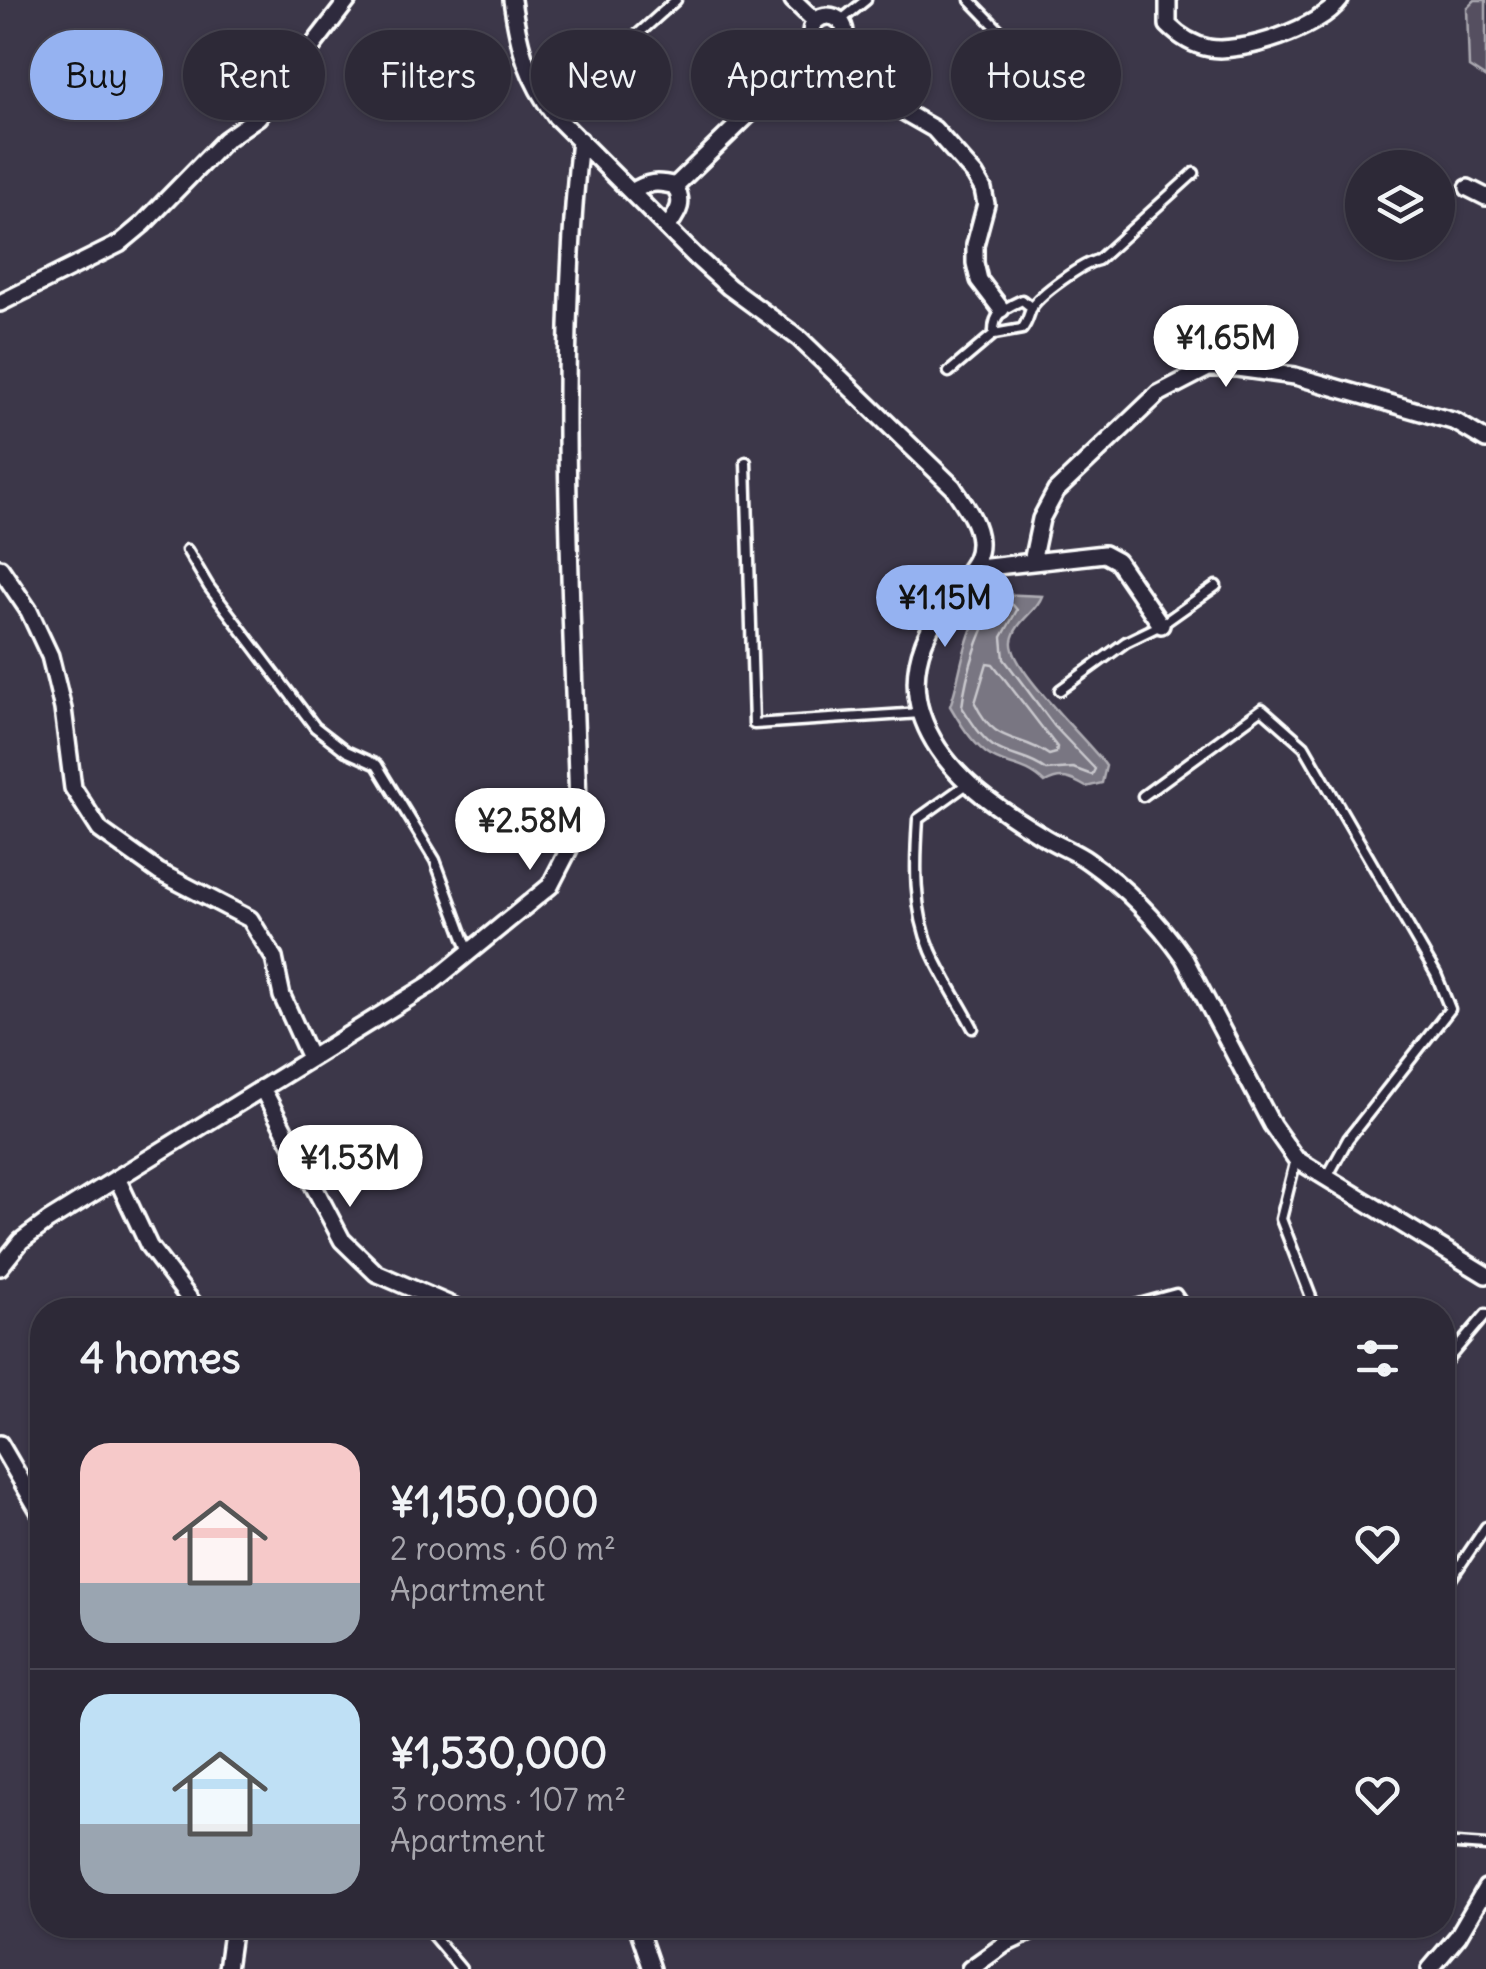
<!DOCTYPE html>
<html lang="en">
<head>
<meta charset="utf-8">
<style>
  body { margin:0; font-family:Delius,sans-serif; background:#393542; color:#f1f3f6; height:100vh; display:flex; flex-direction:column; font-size:38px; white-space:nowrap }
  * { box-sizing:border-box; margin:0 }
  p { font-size:32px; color:#a7a6ad }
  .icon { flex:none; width:55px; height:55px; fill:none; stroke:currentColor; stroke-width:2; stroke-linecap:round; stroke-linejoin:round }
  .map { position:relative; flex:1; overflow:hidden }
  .drawer { position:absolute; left:30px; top:1298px; width:1425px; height:640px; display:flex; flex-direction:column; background:#2d2937; border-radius:40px; box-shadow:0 2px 8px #0004,0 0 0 2px #484552 }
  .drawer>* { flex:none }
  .hud { position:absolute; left:30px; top:30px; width:1428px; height:90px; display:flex; gap:20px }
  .controls { position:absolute; left:1345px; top:150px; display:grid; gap:20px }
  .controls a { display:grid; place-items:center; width:110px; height:110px; border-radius:50%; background:#2d2937; box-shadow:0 2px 8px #0004,0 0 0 2px #484552; font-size:50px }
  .price { position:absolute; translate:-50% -85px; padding:0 22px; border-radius:35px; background:#fff; color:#222; font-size:32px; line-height:65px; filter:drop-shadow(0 2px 5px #0008) }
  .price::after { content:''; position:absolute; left:50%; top:60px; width:30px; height:22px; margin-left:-15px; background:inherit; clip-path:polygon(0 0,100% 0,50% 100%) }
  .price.on { background:#95b2f1; color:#111 }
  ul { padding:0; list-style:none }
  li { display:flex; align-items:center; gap:30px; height:250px; padding:0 50px }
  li+li { border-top:2px solid #484552 }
  li span { display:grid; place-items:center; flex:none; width:280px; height:200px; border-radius:30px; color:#555 }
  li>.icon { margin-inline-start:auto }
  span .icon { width:120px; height:120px; fill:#fffc; stroke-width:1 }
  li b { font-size:42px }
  h2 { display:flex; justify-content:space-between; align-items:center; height:120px; padding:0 50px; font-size:42px }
  .pill { padding:0 35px; border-radius:45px; background:#2d2937; box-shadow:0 2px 8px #0004,0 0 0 2px #484552; font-size:35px; line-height:90px }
  .pill.on { background:#95b2f1; color:#111 }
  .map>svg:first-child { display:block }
  .green { fill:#555060; stroke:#aaa8b0; stroke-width:2.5 }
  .water { fill:#797682; stroke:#afadb4; stroke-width:2.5 }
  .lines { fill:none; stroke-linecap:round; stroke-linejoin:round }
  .shore { stroke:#c9c8cd; stroke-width:2.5 }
  .lane-casing { stroke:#fff; stroke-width:15 }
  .street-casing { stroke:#fff; stroke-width:22 }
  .lane { stroke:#2f2a3d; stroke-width:8 }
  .street { stroke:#2f2a3d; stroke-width:15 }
</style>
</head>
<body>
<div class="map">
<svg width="1486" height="1969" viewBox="0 0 1486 1969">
  <rect width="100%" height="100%" fill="#3c3749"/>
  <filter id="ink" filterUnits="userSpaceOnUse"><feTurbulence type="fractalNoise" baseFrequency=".01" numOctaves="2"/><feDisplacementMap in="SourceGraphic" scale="20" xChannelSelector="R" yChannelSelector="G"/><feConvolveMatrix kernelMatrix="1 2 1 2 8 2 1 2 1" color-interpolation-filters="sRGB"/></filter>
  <g filter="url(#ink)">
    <!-- green -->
    <path class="green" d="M1475,0H1486V78L1469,67L1467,8Z"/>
    <!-- water -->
    <path class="water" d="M1000,594L1042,596C1036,613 1015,621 1012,641C1008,668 1089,741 1106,766L1102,783L1086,787C1071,778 1061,774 1045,783C1023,762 1006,768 986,753C970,740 960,723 950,706C964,668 963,615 1000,594Z"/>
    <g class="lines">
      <!-- shore -->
      <path class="shore" d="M1002,604L1013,605L1017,610L1002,637L1004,659L1055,727L1095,769L1092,775L1073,768L1046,770C1030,757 1010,757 993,746C980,736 971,721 962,707C965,682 980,617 1002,604Z
        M987,663L993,664L1057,747L1056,753L1049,755C1018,733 995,746 975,703Z"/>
      <defs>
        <path id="lane" d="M970,0L1004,35
          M840,21L866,0
          M617,53L676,0
          M994,334C993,312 1005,308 1022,300L1032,308
          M949,372L994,334L1022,329C1028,322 1028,315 1032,307C1040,294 1083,263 1098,260L1194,173
          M746,462L754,724L921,713
          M187,550L209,587L315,727L346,751L377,765L435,860L469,952
          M1060,690L1126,642L1161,625L1216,586
          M967,784L918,819C915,864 913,909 931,951C943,978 960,1003 973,1028
          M1143,796L1262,709L1304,746L1436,974L1450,1009L1348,1139L1326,1179
          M1296,1159L1281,1219L1316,1310
          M1117,1310L1176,1294L1187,1310
          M1442,1366L1486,1314
          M1442,1592L1486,1527
          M1442,1843L1486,1846
          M424,1925L461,1969"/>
        <path id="street" d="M512,0C519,48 527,78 556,117L696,257L729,287L800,339L953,487C963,503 978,521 979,541C980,559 970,568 961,581C931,621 905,662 921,713C939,770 993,806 1041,835C1056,845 1074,851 1088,861C1125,887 1158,921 1184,958L1272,1125L1296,1159L1486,1275
          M793,0L815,21
          M1168,0V25C1179,36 1193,45 1209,48C1243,54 1319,28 1340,0
          M811 33a17 17 0 1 1 34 0a17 17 0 1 1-34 0Z
          M843,42L899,109L934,129L975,175L983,189L986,204L975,245V263L979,280L1001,309
          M1468,188L1486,197
          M632,192C647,182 657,181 675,186
          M667,228C678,212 685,204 675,186L818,47
          M0,303L119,244L143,224L225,140L258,117L348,0
          M1032,562L1041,519L1056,491L1158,394L1208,368H1237L1295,376L1456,422L1486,440
          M0,568L29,611L50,656L63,709L73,788L100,830L159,872L250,919L274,958L282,996L310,1058
          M970,569L1104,554L1117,561L1161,625
          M262,1088L342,1240L376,1273L462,1310
          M117,1178L149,1246L198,1310
          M0,1267L21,1241L48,1221L429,985L550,886L569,849L578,805C571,583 556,361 580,140
          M0,1444L42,1516
          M637,1925L652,1969
          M227,1969L233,1925
          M970,1969L1005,1944L1045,1925
          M1430,1969L1458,1936L1486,1888"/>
      </defs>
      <!-- lane casing -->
      <use href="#lane" class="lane-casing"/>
      <!-- street casing -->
      <use href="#street" class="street-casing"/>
      <!-- lane -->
      <use href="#lane" class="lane"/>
      <!-- street -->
      <use href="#street" class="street"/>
    </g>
  </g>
</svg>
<div class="controls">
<a><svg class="icon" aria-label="layers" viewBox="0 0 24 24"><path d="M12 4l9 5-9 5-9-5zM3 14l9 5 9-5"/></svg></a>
</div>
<b class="price" style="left:1226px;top:390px">¥1.65M</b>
<b class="price on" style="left:945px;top:650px">¥1.15M</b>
<b class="price" style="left:530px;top:873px">¥2.58M</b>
<b class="price" style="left:350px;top:1210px">¥1.53M</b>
<div class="hud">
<a class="pill on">Buy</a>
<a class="pill">Rent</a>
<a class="pill">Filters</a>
<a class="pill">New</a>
<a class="pill">Apartment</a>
<a class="pill">House</a>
</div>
<section class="drawer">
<h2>4 homes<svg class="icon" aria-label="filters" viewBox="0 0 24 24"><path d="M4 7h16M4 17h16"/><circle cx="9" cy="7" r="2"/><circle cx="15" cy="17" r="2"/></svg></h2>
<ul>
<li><span style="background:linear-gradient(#f6c9c9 70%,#9aa5b1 0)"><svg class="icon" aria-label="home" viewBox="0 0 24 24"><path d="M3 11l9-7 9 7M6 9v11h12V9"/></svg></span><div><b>¥1,150,000</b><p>2 rooms · 60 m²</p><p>Apartment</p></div><svg class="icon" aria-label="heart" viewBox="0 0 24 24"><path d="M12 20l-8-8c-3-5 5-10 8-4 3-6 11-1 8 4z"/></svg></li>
<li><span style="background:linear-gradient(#bfe0f5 65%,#9aa5b1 0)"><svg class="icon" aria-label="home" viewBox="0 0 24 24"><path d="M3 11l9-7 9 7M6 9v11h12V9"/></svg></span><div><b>¥1,530,000</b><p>3 rooms · 107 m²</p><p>Apartment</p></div><svg class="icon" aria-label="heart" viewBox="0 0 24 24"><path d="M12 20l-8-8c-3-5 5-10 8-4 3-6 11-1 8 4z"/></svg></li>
</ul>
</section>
</div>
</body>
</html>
